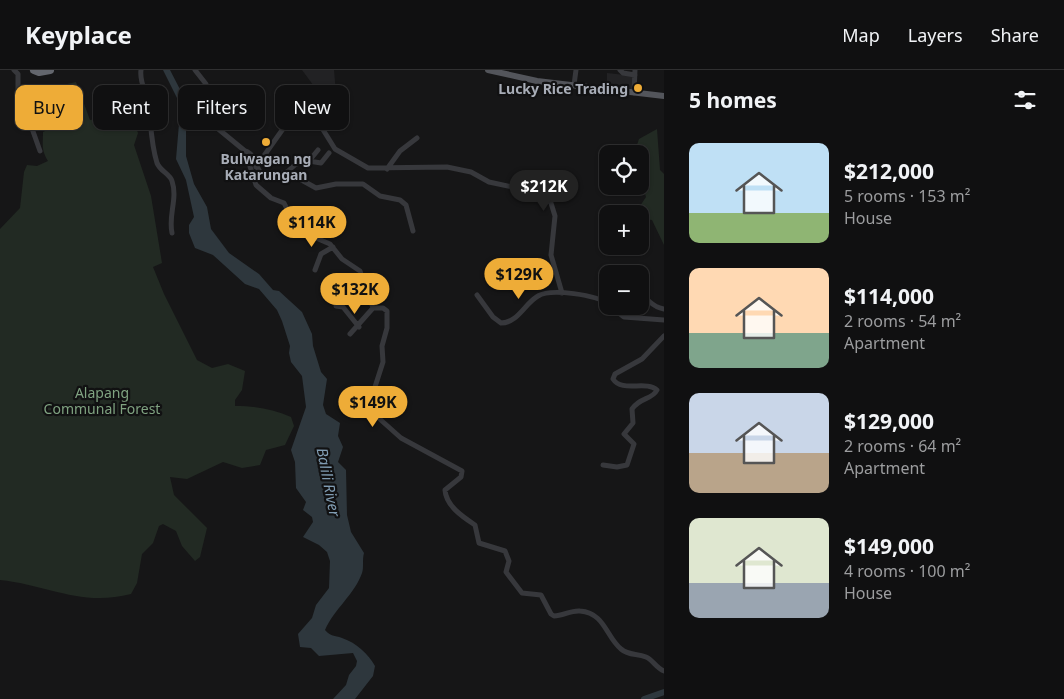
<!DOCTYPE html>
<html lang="en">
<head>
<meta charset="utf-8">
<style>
  body { margin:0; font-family:"Noto Sans",sans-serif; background:#1e1e1f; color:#f1f3f6; height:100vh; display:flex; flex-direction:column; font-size:19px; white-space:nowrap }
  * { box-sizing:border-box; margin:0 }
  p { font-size:16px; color:#9c9d9f }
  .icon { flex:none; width:28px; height:28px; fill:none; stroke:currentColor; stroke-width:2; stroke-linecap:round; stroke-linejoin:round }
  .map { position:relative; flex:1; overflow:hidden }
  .panel { display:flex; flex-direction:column; background:#101011; width:400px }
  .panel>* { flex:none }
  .guide { position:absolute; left:15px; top:15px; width:475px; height:45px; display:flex; gap:10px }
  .tools { position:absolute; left:599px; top:75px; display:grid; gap:10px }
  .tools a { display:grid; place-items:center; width:50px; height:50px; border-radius:10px; background:#101011; box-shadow:0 1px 4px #0004,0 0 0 1px #303031; font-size:25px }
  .price { position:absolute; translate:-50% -42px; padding:0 11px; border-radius:18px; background:#eeac37; color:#111; font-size:16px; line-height:32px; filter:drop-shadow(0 1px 2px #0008) }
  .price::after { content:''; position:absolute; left:50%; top:30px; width:15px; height:11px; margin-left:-8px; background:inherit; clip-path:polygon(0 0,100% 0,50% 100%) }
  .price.active { background:#222; color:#fff }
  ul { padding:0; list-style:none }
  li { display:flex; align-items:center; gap:15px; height:125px; padding:0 25px }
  li span { display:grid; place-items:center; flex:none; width:140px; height:100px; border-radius:10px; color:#555 }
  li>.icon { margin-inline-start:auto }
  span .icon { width:60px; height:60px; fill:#fffc; stroke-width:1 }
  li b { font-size:21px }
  h2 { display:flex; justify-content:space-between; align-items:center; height:60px; padding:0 25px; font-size:21px }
  .chip { padding:0 18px; border-radius:10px; background:#101011; box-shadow:0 1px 4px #0004,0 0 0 1px #303031; font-size:18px; line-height:45px }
  .chip.active { background:#eeac37; color:#111 }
  header { display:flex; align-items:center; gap:30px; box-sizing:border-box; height:70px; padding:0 25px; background:#101011; border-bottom:1px solid #303031 }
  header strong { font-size:24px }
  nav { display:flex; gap:28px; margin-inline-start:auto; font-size:18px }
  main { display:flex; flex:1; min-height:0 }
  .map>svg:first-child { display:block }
  .built { fill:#222224 }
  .green { fill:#222a23 }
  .water { fill:#2e373d }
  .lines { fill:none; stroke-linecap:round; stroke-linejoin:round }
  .river { stroke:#2e373d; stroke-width:6 }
  .minor { stroke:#37383c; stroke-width:5 }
  .major { stroke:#53555b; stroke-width:6 }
  .highway { stroke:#63666d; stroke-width:8 }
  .poi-dot { fill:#eeac37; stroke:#111112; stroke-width:2 }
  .labels { text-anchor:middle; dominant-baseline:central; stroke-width:4.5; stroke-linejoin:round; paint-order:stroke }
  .poi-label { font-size:14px; font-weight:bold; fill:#a8adb7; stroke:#111112; text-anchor:end }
  .park-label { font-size:14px; fill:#7fa280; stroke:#111112 }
  .water-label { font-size:15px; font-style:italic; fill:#809cb2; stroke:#111112 }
</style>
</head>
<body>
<header>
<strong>Keyplace</strong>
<nav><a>Map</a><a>Layers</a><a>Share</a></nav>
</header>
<main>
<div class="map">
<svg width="664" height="629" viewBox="0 0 664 629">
  <rect width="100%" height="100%" fill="#161617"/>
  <!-- built -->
  <path class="built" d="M302,0H334L337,35L323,37L321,32L325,31Z
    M607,3L634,6L632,20L607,16Z"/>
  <!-- green -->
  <path class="green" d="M76,12L90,50L96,49L98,39H109L111,48L116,49L121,58L135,55L138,63L134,75L151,126L162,193L153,197L164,224L197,290L212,298L228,294L245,301L242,320L235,330V336C256,336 272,339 291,347L294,356L285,375L266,380L260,395L242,398L223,392L187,409L170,407L174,425L207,458L200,487L195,491L182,476L176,461L163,454L159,456L153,473L142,484L137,513L131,524C81,537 48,515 0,510V159L20,138L24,102L27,95L37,96L48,91C41,80 43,74 43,62L51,58L52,54L44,45L59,29L58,21L67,14Z
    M657,59L660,100L664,104V175L652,150L644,149L638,139L646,127L640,108L644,89L640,87V84H634L639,69Z"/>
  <!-- water -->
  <path class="water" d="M163,0H170L186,31V86L194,114L207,137L211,159L229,183L259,204L273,220L279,221L302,242L312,264L313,276L321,302L327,309L323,335L326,344L340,353L338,366L343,377L338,392L346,400L347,445L351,462L364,483C362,490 364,497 362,503C355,524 334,539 325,560C331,567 334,565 342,568C357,573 368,584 375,596L373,606L355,629H333L346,615L349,605L356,596L357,591L353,583L319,586L311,578L300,577L298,564L312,548L316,535L329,518L330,491L327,482L319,475L303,467L313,452L312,447L303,440L306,432L296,418L295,392L291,380L306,337L302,306L291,292L289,283L290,276L282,251L277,240L259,219L245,214L213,185L195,178L189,163V155L194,147L186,110L176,89L180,42L177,28Z"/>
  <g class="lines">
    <!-- river -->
    <path class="river" d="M644,629L664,622"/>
    <!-- minor -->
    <path class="minor" d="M14,0L18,4V19L40,81
      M141,0C139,14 148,24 149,37C151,56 151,74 157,93C160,101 170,104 172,111C178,129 168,145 172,163
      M195,0L206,14L211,53L245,81L256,115L271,128L284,133L294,153L316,168L330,174L342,189L360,201L373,238H383L387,241V258L382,276L383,292L374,320L373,343L401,368L462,401L461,407L445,420C446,436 463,447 475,455L479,473L505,481L509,491L506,502L522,523L541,525L551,544L554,546C563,546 571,540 580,541C605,543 606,567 621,579C629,586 637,583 646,587C653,590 656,598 664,601
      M620,0L623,3L635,5
      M574,15L576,0
      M634,23L635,0
      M24,36L43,32L56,24
      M245,81C257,84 255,102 266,108L287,102L316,118L336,114H363L380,126L400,130L406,135L413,161
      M309,91L321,93L329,83
      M256,97L285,56L287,40L299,39L308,50L322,58L335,79L368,98L447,97L471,102L489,112L541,123L551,133L555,146L551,185L562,223
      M387,99L400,81L417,68
      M287,102L296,94L309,91L318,80
      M315,200L321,184L333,177
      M477,225L493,247L501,253C518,253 525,233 538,226C551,218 597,225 608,234
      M640,226C651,229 649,236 664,239
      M336,236L343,237L359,257
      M610,236L624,247L664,250
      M350,264L373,238
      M603,395L617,397L627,395L634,374L624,364L633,353L632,339C640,327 652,330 657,320C646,310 622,323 613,309L615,304L642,289L664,266"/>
    <!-- major -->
    <path class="major" d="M488,0L537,11L664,26"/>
    <!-- highway -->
    <path class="highway" d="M34,0L39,2L50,0"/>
  </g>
  <!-- markers -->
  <g class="poi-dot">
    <circle cx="638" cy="18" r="5"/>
    <circle cx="266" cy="72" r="5"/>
  </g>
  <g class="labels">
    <!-- poi labels -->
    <g class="poi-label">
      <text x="628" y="18">Lucky Rice Trading</text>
      <text x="266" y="88" text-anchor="middle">Bulwagan ng<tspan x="266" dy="16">Katarungan</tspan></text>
    </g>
    <!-- park labels -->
    <g class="park-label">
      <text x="102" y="322">Alapang<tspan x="102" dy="16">Communal Forest</tspan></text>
    </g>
    <!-- water labels -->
    <g class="water-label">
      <text transform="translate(329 412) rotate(79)">Balili River</text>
    </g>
  </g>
</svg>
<div class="tools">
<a><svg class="icon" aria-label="locate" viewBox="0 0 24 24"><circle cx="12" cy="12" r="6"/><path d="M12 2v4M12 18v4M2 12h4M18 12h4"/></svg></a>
<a>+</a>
<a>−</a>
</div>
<b class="price active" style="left:544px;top:142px">$212K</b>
<b class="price" style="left:312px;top:178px">$114K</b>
<b class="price" style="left:519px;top:230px">$129K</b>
<b class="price" style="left:355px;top:245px">$132K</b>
<b class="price" style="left:373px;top:358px">$149K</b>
<div class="guide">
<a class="chip active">Buy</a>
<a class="chip">Rent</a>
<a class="chip">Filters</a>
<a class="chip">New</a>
</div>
</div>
<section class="panel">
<h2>5 homes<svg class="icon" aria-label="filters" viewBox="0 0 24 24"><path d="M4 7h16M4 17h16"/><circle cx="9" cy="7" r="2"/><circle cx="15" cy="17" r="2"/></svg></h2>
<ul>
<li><span style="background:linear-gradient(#bfe0f5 70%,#8fb573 0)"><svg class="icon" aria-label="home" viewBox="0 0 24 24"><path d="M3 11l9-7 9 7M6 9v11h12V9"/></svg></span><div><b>$212,000</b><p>5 rooms · 153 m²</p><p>House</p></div></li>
<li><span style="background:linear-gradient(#ffd9b3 65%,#7fa58c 0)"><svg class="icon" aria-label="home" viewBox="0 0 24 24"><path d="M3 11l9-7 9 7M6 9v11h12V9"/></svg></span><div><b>$114,000</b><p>2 rooms · 54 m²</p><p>Apartment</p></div></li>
<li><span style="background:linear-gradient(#c9d6e8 60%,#b9a48a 0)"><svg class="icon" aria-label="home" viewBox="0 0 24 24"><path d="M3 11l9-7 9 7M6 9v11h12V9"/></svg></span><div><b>$129,000</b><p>2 rooms · 64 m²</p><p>Apartment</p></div></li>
<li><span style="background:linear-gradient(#dfe7d0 65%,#9aa5b1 0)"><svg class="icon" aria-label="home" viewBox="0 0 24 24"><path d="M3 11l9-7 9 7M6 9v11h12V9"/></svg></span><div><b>$149,000</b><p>4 rooms · 100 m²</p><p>House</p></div></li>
</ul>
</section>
</main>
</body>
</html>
